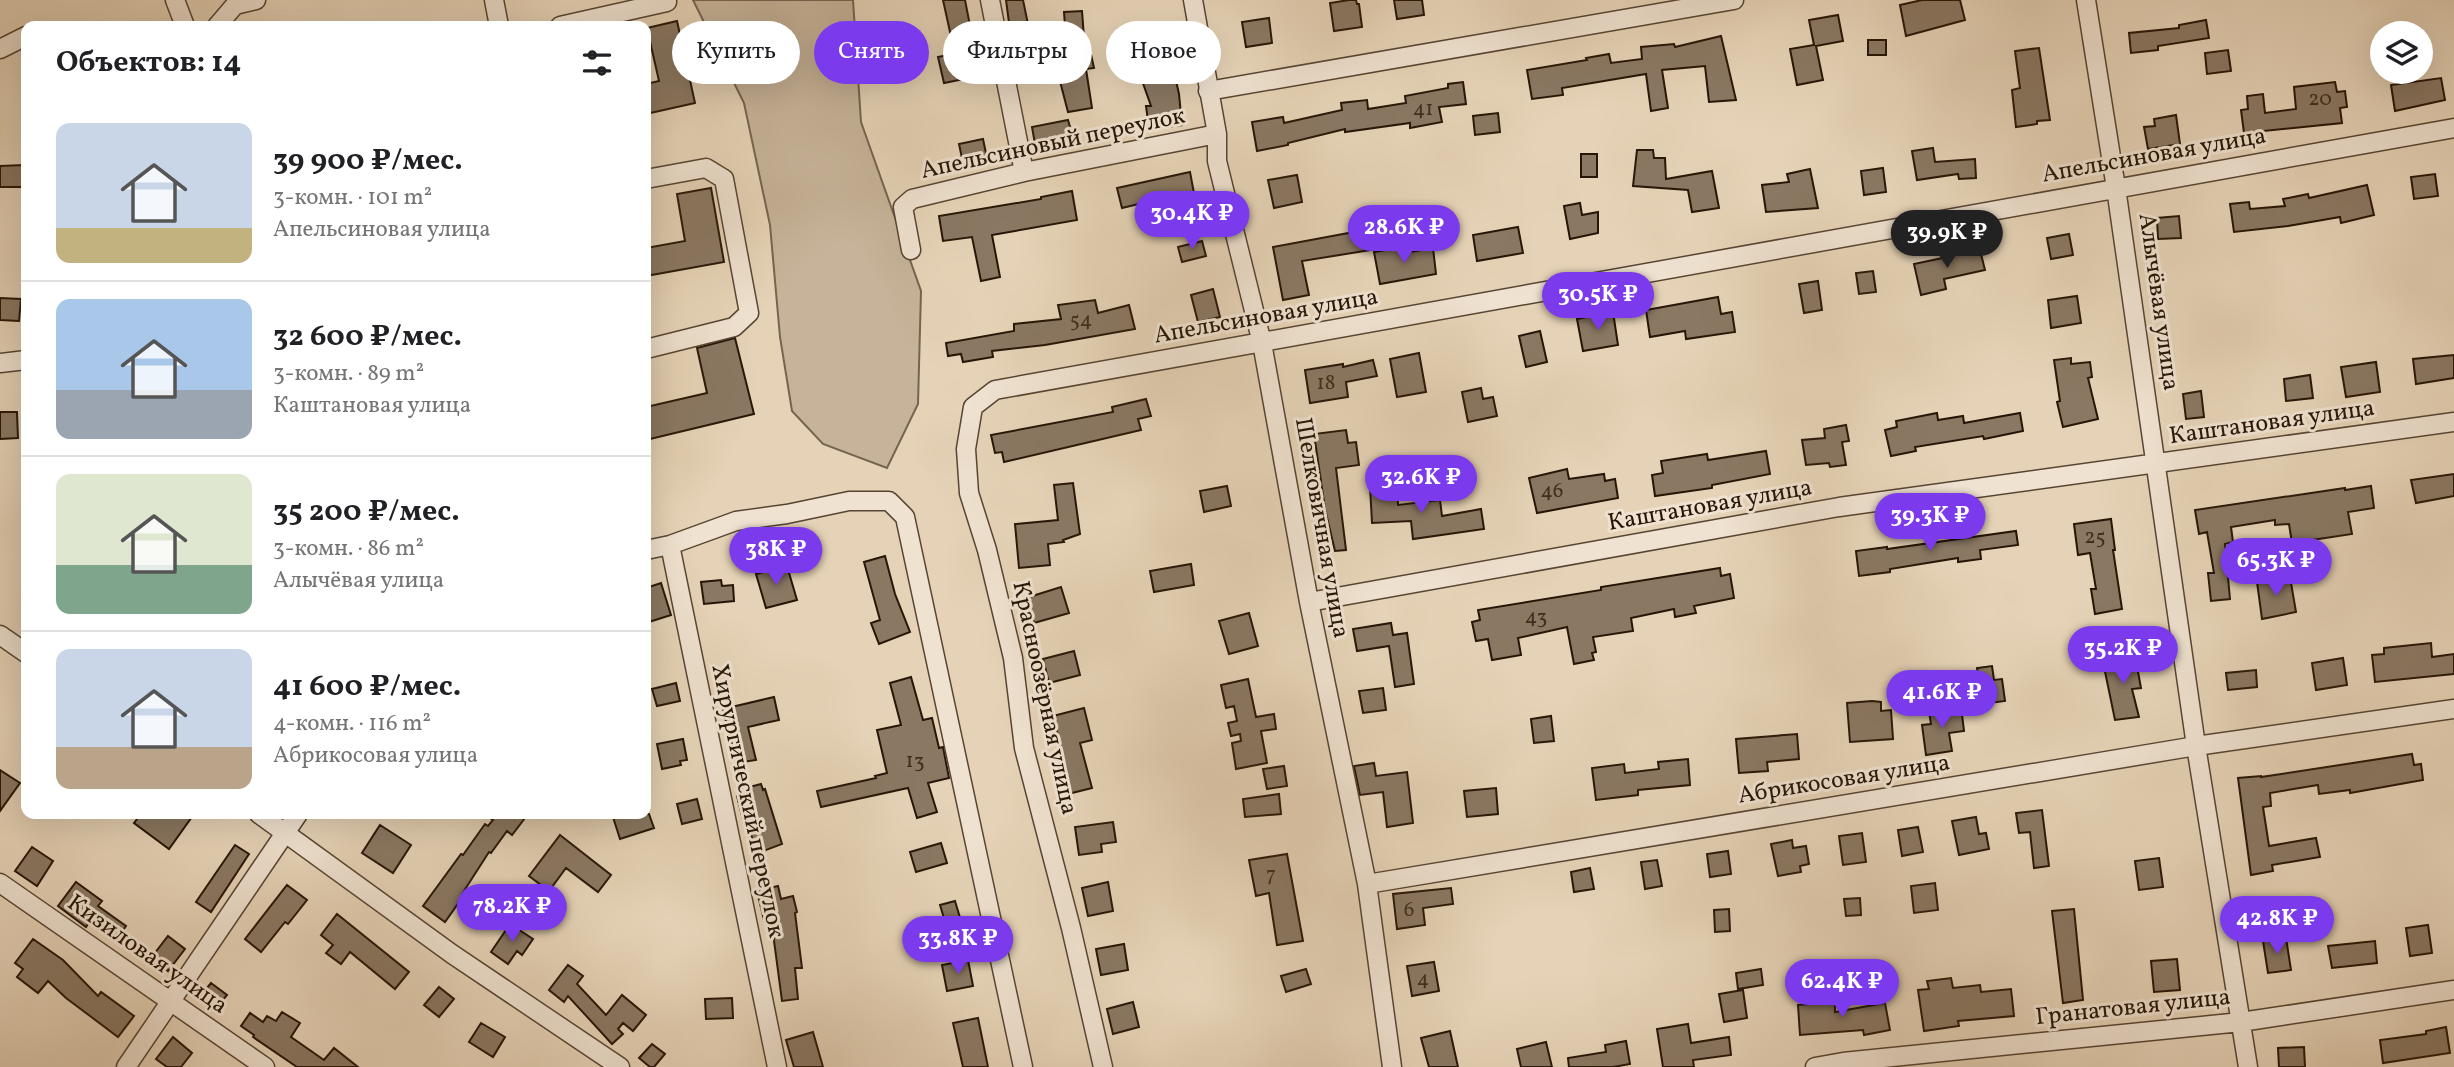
<!DOCTYPE html>
<html lang="ru">
<head>
<meta charset="utf-8">
<style>
  body { margin:0; font-family:Vollkorn,serif; background:#f2f2f2; color:#202124; height:100vh; display:flex; flex-direction:column; font-size:26px; white-space:nowrap }
  * { box-sizing:border-box; margin:0 }
  p { font-size:23px; color:#757577 }
  .icon { flex:none; width:38px; height:38px; fill:none; stroke:currentColor; stroke-width:2; stroke-linecap:round; stroke-linejoin:round }
  .map { position:relative; flex:1; overflow:hidden }
  .sheet { position:absolute; left:21px; top:21px; width:630px; height:798px; display:flex; flex-direction:column; background:#fff; border-radius:14px; box-shadow:0 7px 28px #0002 }
  .sheet>* { flex:none }
  .hud { position:absolute; left:672px; top:21px; width:665px; height:63px; display:flex; gap:14px }
  .buttons { position:absolute; left:2370px; top:21px; display:grid; gap:14px }
  .buttons a { display:grid; place-items:center; width:63px; height:63px; border-radius:50%; background:#fff; box-shadow:0 7px 28px #0002; font-size:35px }
  .price { position:absolute; translate:-50% -60px; padding:0 16px; border-radius:24px; background:#7c3aed; color:#fff; font-size:23px; line-height:46px; filter:drop-shadow(0 2px 4px #0008) }
  .price::after { content:''; position:absolute; left:50%; top:42px; width:21px; height:16px; margin-left:-10px; background:inherit; clip-path:polygon(0 0,100% 0,50% 100%) }
  .price.on { background:#222; color:#fff }
  ul { padding:0; list-style:none }
  li { display:flex; align-items:center; gap:21px; height:175px; padding:0 35px }
  li+li { border-top:2px solid #e0e0e0 }
  li span { display:grid; place-items:center; flex:none; width:196px; height:140px; border-radius:14px; color:#555 }
  li>.icon { margin-inline-start:auto }
  span .icon { width:84px; height:84px; fill:#fffc; stroke-width:1 }
  li b { font-size:30px }
  h2 { display:flex; justify-content:space-between; align-items:center; height:84px; padding:0 35px; font-size:30px }
  .pill { padding:0 24px; border-radius:32px; background:#fff; box-shadow:0 7px 28px #0002; font-size:24px; line-height:63px }
  .pill.on { background:#7c3aed; color:#fff }
  .map>svg:first-child { display:block }
  .green { fill:#c6b399; stroke:#766450; stroke-width:2 }
  .building { fill:#8a7863; stroke:#271607; stroke-width:2 }
  .lines { fill:none; stroke-linecap:round; stroke-linejoin:round }
  .street-casing { stroke:#574533; stroke-width:21 }
  .street { stroke:#efe2d0; stroke-width:18 }
  .labels { text-anchor:middle; dominant-baseline:central; stroke-width:6; stroke-linejoin:round; paint-order:stroke }
  .number-label { font-size:21px; fill:#402e1e }
  .street-label { font-size:24px; fill:#271607; stroke:#efe2d0 }
</style>
</head>
<body>
<div class="map">
<svg width="2454" height="1067" viewBox="0 0 2454 1067">
  <rect width="100%" height="100%" fill="#e6d3b7"/>
  <filter id="stains"><feTurbulence type="fractalNoise" baseFrequency=".00286" numOctaves="4"/><feColorMatrix values="0 0 0 0 .2 0 0 0 0 .09 0 0 0 0 .02 0 0 0 .5 -.17"/></filter>
  <radialGradient id="worn" r=".72"><stop offset=".6" stop-color="#630" stop-opacity="0"/><stop offset="1" stop-color="#630" stop-opacity=".3"/></radialGradient>
  <!-- green -->
  <path class="green" d="M693,0H853L861,122L921,291L918,404L887,468L823,444L792,411L780,337L770,225L744,103Z"/>
  <!-- building -->
  <path class="building" d="M943,0H965L973,41H952Z
    M1006,0H1023L1030,34L1011,38Z
    M1349,0H1356L1357,4H1359L1362,27L1334,31L1330,3Z
    M1394,0H1422L1424,15L1397,19Z
    M1922,0H1960L1965,20L1906,36L1900,5Z
    M1082,11L1085,51L1090,50L1094,68L1086,69L1092,108L1068,112L1054,58L1067,55L1064,12Z
    M1838,15L1843,41L1816,46L1823,80L1797,85L1790,49L1814,45L1809,20Z
    M1269,18L1272,43L1246,47L1242,22Z
    M2206,20L2209,38L2158,46V50L2131,53L2129,33L2179,28V25Z
    M677,21L695,103L646,114V84L659,81L647,28Z
    M1165,32L1179,94L1182,125L1149,129L1146,106H1151L1139,72L1146,69L1142,52L1149,51L1146,37Z
    M1721,36L1736,100L1709,102L1705,66L1662,70L1668,108L1651,111L1646,74L1562,88L1563,95L1532,99L1527,70L1587,60L1586,58L1609,54L1611,63L1642,59L1641,47L1674,44L1675,47Z
    M1868,40H1886V55H1868Z
    M2039,48L2050,120L2037,121V124L2016,127L2012,90L2020,88L2015,51Z
    M2228,50L2231,71L2207,74L2205,53Z
    M968,51L974,77L944,83L938,57Z
    M2441,78L2445,100L2395,111L2391,85Z
    M1463,82L1466,104L1439,107L1442,122L1410,128V123L1345,132V129L1288,143V145L1257,151L1252,122L1283,117L1284,123L1342,110L1341,103L1367,100L1368,109L1406,103L1405,96L1448,88V84Z
    M2335,82L2337,92L2345,91L2347,107L2340,108L2342,123L2244,133L2241,110L2248,109L2247,96L2263,94L2265,113L2296,109L2294,87Z
    M1498,113L1500,132L1475,135L1473,116Z
    M2176,115L2180,144L2148,149L2144,127L2155,126L2154,119Z
    M1068,120L1073,137L1035,144L1032,127Z
    M983,139L988,163L964,168L959,144Z
    M1933,148L1935,162L1975,159L1976,178L1959,179L1958,174L1917,180L1912,151Z
    M1637,150H1653L1654,158H1665L1666,179L1712,171L1719,208L1692,212L1688,190L1633,186Z
    M1581,154H1597V177H1581Z
    M24,165L25,187H0V166Z
    M1883,168L1886,192L1864,195L1861,171Z
    M1810,169L1818,208L1766,212L1762,185L1789,182L1787,174Z
    M1190,172L1196,204L1146,214L1143,203L1122,208L1117,188Z
    M2435,174L2438,196L2414,199L2411,177Z
    M1297,175L1302,202L1274,208L1268,180Z
    M2367,185L2374,215L2341,223L2340,217L2288,226L2234,232L2230,204L2249,202L2250,209L2285,206L2283,199L2308,194L2309,198Z
    M711,188L724,262L646,276V248L685,241L677,194Z
    M1072,191L1077,220L992,235L1000,277L981,281L972,237L943,241L939,216L1041,199V197Z
    M1580,203L1582,215L1598,212V233L1570,239L1564,206Z
    M2179,216L2181,238L2158,239L2157,218Z
    M1518,227L1523,253L1477,261L1473,235Z
    M1370,229L1371,250L1302,261L1309,295L1283,300L1273,247Z
    M2069,234L2073,255L2051,259L2047,238Z
    M1202,241L1206,256L1182,262L1178,247Z
    M1403,247L1404,253L1433,248L1436,274L1380,284L1374,252Z
    M1980,250L1985,270L1944,279L1946,289L1921,295L1914,264Z
    M1873,271L1876,292L1859,294L1856,273Z
    M1818,281L1822,310L1804,313L1799,284Z
    M1213,289L1220,317L1198,322L1191,295Z
    M2077,296L2081,323L2051,328L2048,300Z
    M1718,297L1721,314L1732,312L1735,332L1686,339L1685,331L1650,337L1646,310Z
    M0,298L21,299L19,321L0,320Z
    M1095,300L1098,313L1129,305L1135,329L1045,345L992,351L993,357L963,362L961,354L948,356L946,343L1014,331V324L1061,319L1058,305Z
    M1613,312L1618,345L1583,351L1577,319Z
    M1540,331L1547,362L1526,367L1519,336Z
    M735,338L754,414L646,440V407L707,393L697,348Z
    M1419,353L1426,392L1397,397L1390,359Z
    M2454,355V378L2416,384L2413,359Z
    M2071,358V364L2090,362L2092,377L2088,378L2098,419L2063,427L2057,402L2060,401L2054,360Z
    M1373,360L1377,376L1346,382L1348,397L1310,403L1305,370L1343,364V367Z
    M2376,362L2380,392L2346,397L2341,367Z
    M2310,375L2313,398L2286,401L2284,379Z
    M1481,388L1483,399L1493,397L1497,416L1468,422L1462,392Z
    M2201,391L2204,417L2186,419L2183,394Z
    M1146,399L1151,416L1138,419L1141,430L1004,462L1002,452L995,453L991,435L1113,412L1112,407Z
    M0,412H17L18,438L0,439Z
    M1937,413L1938,420L1963,416L1964,423L2020,413L2023,431L1984,439L1983,436L1915,447L1916,451L1891,456L1885,430L1897,427L1896,421Z
    M1846,425L1849,441L1842,442L1846,465L1830,467L1829,463L1806,465L1802,440L1825,438L1824,429Z
    M1346,430L1348,443L1356,442L1359,465L1336,468L1346,550L1335,551L1325,509L1314,434Z
    M1766,451L1770,474L1712,485V488L1655,496L1652,475L1663,473L1661,461L1707,454L1708,460Z
    M1567,469L1569,479L1604,474L1605,481L1615,479L1618,498L1537,513L1529,478Z
    M2454,474V496L2416,503L2411,480Z
    M1073,483L1080,534L1063,540L1064,542L1048,544L1050,565L1019,568L1015,524L1058,520L1054,485Z
    M1397,484L1398,505L1440,500L1442,516L1481,509L1484,529L1413,539L1411,521L1372,523L1370,486Z
    M1227,486L1231,506L1204,512L1200,491Z
    M2371,486L2374,508L2348,512L2352,534L2292,543L2289,524L2275,525V520L2231,527L2233,542L2225,544L2230,599L2211,601L2208,573H2214L2207,532L2199,534L2195,510L2345,488V490Z
    M2111,519L2115,550H2113L2122,609L2095,614L2091,589H2096L2090,553L2078,555L2074,524Z
    M2016,531L2018,545L1980,550L1981,559L1958,562V558L1890,569V572L1859,576L1856,551L1887,547V549Z
    M885,556L895,594L910,632L879,644L871,623L880,620L864,562Z
    M1191,564L1194,585L1154,592L1150,571Z
    M787,566L797,600L766,608L756,574Z
    M1720,568L1721,576L1730,574L1734,598L1694,606L1696,613L1675,617L1674,609L1631,618L1633,631L1593,637L1596,652L1592,653L1594,660L1574,664L1567,627L1518,638L1521,655L1492,660L1488,639L1476,641L1472,622L1480,620L1478,610L1601,590V587Z
    M2290,577L2296,612L2262,619L2257,582Z
    M721,580L722,586L733,585L734,601L704,604L701,582Z
    M661,583L671,615L649,622L646,613V588Z
    M1061,587L1069,613L1034,623L1026,598Z
    M1249,613L1258,646L1229,654L1219,621Z
    M1391,623L1393,635L1407,633L1414,684L1395,687L1389,646L1357,651L1353,629Z
    M2431,643L2432,657L2454,654V674L2375,682L2372,655L2384,654V648Z
    M1074,651L1080,675L1049,683L1043,659Z
    M2135,655L2141,688L2132,689L2139,717L2115,720L2103,662Z
    M2343,658L2347,685L2316,690L2312,663Z
    M1992,666L1994,680L2002,679L2005,701L1982,704L1977,668Z
    M2256,670L2257,687L2228,690L2226,673Z
    M911,677L923,720L932,718L939,748L943,747L949,778L928,783L937,812L917,818L908,788L821,807L817,791L876,778L875,776L887,773L877,730L901,725L890,683Z
    M1248,679L1256,717L1274,714L1276,729L1261,731L1267,763L1236,769L1232,743L1241,741L1240,734L1231,736L1228,723L1237,721L1234,706L1226,708L1221,685Z
    M676,683L680,701L657,706L652,689Z
    M1383,688L1386,710L1363,713L1359,691Z
    M774,697L779,720L748,727L756,760L736,763L723,709Z
    M1872,701L1881,702V711L1891,710L1893,739L1850,742L1847,703Z
    M1961,706L1964,731L1949,733L1952,751L1926,755L1922,725L1931,724L1929,711Z
    M1084,708L1092,740L1080,743L1092,788L1068,794L1062,773L1067,772L1053,716Z
    M1551,716L1554,741L1534,743L1531,719Z
    M1797,734L1799,759L1767,762L1768,771L1739,773L1736,739Z
    M683,739L687,760L680,761L681,765L662,769L657,744Z
    M2412,754L2414,765L2421,764L2423,780L2350,793V790L2319,794L2318,785L2270,793L2271,806L2263,807L2269,846L2316,838L2320,857L2272,865L2273,871L2251,875L2238,778L2261,776V777Z
    M1688,759L1690,785L1638,790V795L1596,800L1592,768L1624,764L1625,773L1659,769L1658,762Z
    M1374,763L1376,776L1407,772L1413,823L1387,827L1383,792L1360,795L1354,766Z
    M1284,766L1287,786L1267,789L1263,769Z
    M0,770L20,783L0,811Z
    M761,784L763,790L765,789L782,844L758,853L748,827L745,828L737,796L743,794L742,789Z
    M1496,788L1498,814L1467,817L1464,791Z
    M1279,794L1281,814L1245,817L1243,799Z
    M697,799L702,819L682,824L677,804Z
    M2042,810L2049,866L2034,868L2030,832L2019,833L2016,813Z
    M141,814H194L169,849L134,823Z
    M484,814H528L512,835L507,831L491,853L489,852L462,894L464,895L445,922L423,906L461,854L463,855L485,824L488,826L493,820Z
    M612,814H649L654,828L620,839Z
    M1976,817L1979,834L1986,833L1989,849L1959,855L1952,821Z
    M1113,822L1116,842L1101,844L1102,852L1079,855L1075,827Z
    M380,825L411,845L393,873L362,853Z
    M1918,827L1923,852L1902,856L1898,830Z
    M1862,833L1866,862L1843,865L1839,836Z
    M560,835L611,875L598,892L566,868L549,891L529,876Z
    M1792,840L1793,848L1806,846L1809,864L1800,866L1801,872L1778,876L1771,844Z
    M941,843L947,863L916,872L910,852Z
    M235,845L249,854L211,912L196,902Z
    M32,847L53,861L37,886L15,871Z
    M1728,851L1731,874L1710,877L1707,854Z
    M1287,854L1303,941L1277,945L1269,893L1256,896L1249,860Z
    M2159,858L2163,887L2139,890L2135,861Z
    M1657,860L1662,886L1645,889L1641,862Z
    M1590,868L1594,889L1574,892L1571,872Z
    M76,882L102,901L98,906L126,926L116,940L90,921L86,927L58,906Z
    M1108,882L1113,911L1088,916L1082,888Z
    M1935,883L1938,910L1914,913L1911,886Z
    M287,885L307,900L288,924L285,922L261,952L245,939Z
    M778,886L781,899L793,896L797,912L795,913L802,968H795L798,999L782,1001L771,918L764,920L757,891Z
    M1451,888L1453,904L1423,908L1425,925L1397,929L1393,894Z
    M1860,898L1861,915L1846,916L1844,899Z
    M955,901L964,931L949,935L940,905Z
    M1729,909L1730,931L1715,932L1714,910Z
    M2074,909L2083,1000L2063,1003L2052,911Z
    M337,914L409,972L395,989L350,952L341,964L326,953L333,945L321,935Z
    M510,924L533,939L522,955L517,951L508,964L491,952Z
    M2428,925L2432,953L2410,956L2406,928Z
    M168,936L185,949L168,971L151,958Z
    M2286,938L2291,970L2268,973L2263,941Z
    M33,939L63,960L98,996L101,992L134,1016L118,1037L66,998L48,981L38,993L17,977L23,969L15,963Z
    M2375,941L2377,963L2332,968L2328,946Z
    M1124,944L1128,970L1101,975L1096,949Z
    M2177,959L2180,990L2154,992L2151,961Z
    M968,960L973,986L947,991L942,965Z
    M1434,962L1439,991L1412,996L1407,966Z
    M568,965L583,976L577,984L606,1015L622,995L646,1015L633,1031L623,1023L618,1029L623,1034L612,1044L568,996L564,1002L549,990Z
    M1306,969L1311,984L1286,992L1281,976Z
    M1761,969L1763,985L1738,989L1736,973Z
    M1951,978L1953,988L1980,985L1981,992L2011,989L2014,1016L1958,1021L1959,1026L1924,1031L1918,990L1929,989L1927,981Z
    M211,983L227,995L214,1011L198,999Z
    M439,987L454,999L439,1017L424,1005Z
    M1743,990L1747,1018L1724,1022L1719,994Z
    M732,998L733,1018L706,1019L705,999Z
    M1133,1002L1139,1027L1113,1034L1107,1009Z
    M1835,1002V1012L1885,1003L1890,1030L1864,1035L1863,1030L1800,1035L1798,1005Z
    M282,1012L300,1023L291,1037L324,1060L334,1048L358,1067H297L253,1037L254,1035L241,1026L250,1013L263,1022L267,1016L276,1021Z
    M978,1018L988,1067H963L953,1023Z
    M481,1023L505,1037L493,1057L469,1042Z
    M1688,1024L1691,1043L1729,1037L1731,1055L1693,1060L1694,1067H1663L1657,1029Z
    M2446,1027L2450,1053L2383,1063L2380,1040L2426,1034V1031Z
    M1450,1031L1458,1067H1429L1421,1038Z
    M813,1032L823,1067H794L786,1040Z
    M173,1037L192,1053L181,1067H167L156,1059Z
    M1626,1041L1630,1064L1613,1067H1569L1568,1058L1606,1052L1605,1045Z
    M1546,1042L1552,1067H1521L1517,1049Z
    M652,1044L665,1054L654,1067H650L639,1058Z
    M2304,1047L2305,1067H2279L2278,1048Z"/>
  <g class="lines">
    <defs>
      <path id="street" d="M175,0L185,26
        M494,0L499,26
        M990,0L1024,172
        M1193,0L1217,134V161L1262,343L1309,602L1367,884L1392,1067
        M2086,0L2116,188L2196,746L2248,1067
        M217,26L235,5L256,0
        M560,26L667,2
        M0,49L26,36
        M1208,91L1734,0
        M646,179L706,168L724,179L749,313L734,327L646,349
        M911,250L903,207L912,199L1024,172L1217,134
        M0,363L26,360
        M670,545L777,1067
        M646,550L670,545L736,521L787,514L849,501H889L905,517L1023,1067
        M1309,602L1839,507L2454,422
        M0,635L26,653
        M259,814L452,954L620,1067
        M0,883L265,1067
        M1367,884L2196,746L2454,709
        M126,1067L298,814
        M1103,1067L1071,928L1024,748L1013,658L987,550L969,493L966,449L973,407L995,390L2454,128
        M1815,1067L1843,1062L2241,1022L2454,990"/>
    </defs>
    <!-- street casing -->
    <use href="#street" class="street-casing"/>
    <!-- street -->
    <use href="#street" class="street"/>
  </g>
  <g class="labels">
    <!-- number labels -->
    <g class="number-label">
      <text x="2320" y="99">20</text>
      <text x="1423" y="109">41</text>
      <text x="1081" y="320">54</text>
      <text x="1326" y="383">18</text>
      <text x="1552" y="491">46</text>
      <text x="2095" y="537">25</text>
      <text x="1536" y="617">43</text>
      <text x="915" y="761">13</text>
      <text x="1271" y="875">7</text>
      <text x="1409" y="910">6</text>
      <text x="1423" y="979">4</text>
    </g>
    <!-- street labels -->
    <g class="street-label">
      <text transform="translate(1053 144) rotate(-12)">Апельсиновый переулок</text>
      <text transform="translate(2154 156) rotate(-10)">Апельсиновая улица</text>
      <text transform="translate(2158 302) rotate(82)">Алычёвая улица</text>
      <text transform="translate(1266 317) rotate(-10)">Апельсиновая улица</text>
      <text transform="translate(2272 423) rotate(-8)">Каштановая улица</text>
      <text transform="translate(1710 506) rotate(-10)">Каштановая улица</text>
      <text transform="translate(1321 528) rotate(80)">Шелковичная улица</text>
      <text transform="translate(1044 698) rotate(78)">Красноозёрная улица</text>
      <text transform="translate(1844 780) rotate(-9)">Абрикосовая улица</text>
      <text transform="translate(747 801) rotate(78)">Хирургический переулок</text>
      <text transform="translate(147 955) rotate(35)">Кизиловая улица</text>
      <text transform="translate(2133 1008) rotate(-6)">Гранатовая улица</text>
    </g>
  </g>
  <rect width="100%" height="100%" filter="url(#stains)"/>
  <rect width="100%" height="100%" fill="url(#worn)"/>
</svg>
<div class="buttons">
<a><svg class="icon" aria-label="layers" viewBox="0 0 24 24"><path d="M12 4l9 5-9 5-9-5zM3 14l9 5 9-5"/></svg></a>
</div>
<b class="price" style="left:1192px;top:251px">30.4K ₽</b>
<b class="price" style="left:1404px;top:265px">28.6K ₽</b>
<b class="price on" style="left:1947px;top:270px">39.9K ₽</b>
<b class="price" style="left:1598px;top:332px">30.5K ₽</b>
<b class="price" style="left:1421px;top:515px">32.6K ₽</b>
<b class="price" style="left:1930px;top:553px">39.3K ₽</b>
<b class="price" style="left:776px;top:587px">38K ₽</b>
<b class="price" style="left:2276px;top:598px">65.3K ₽</b>
<b class="price" style="left:2123px;top:686px">35.2K ₽</b>
<b class="price" style="left:1942px;top:730px">41.6K ₽</b>
<b class="price" style="left:512px;top:944px">78.2K ₽</b>
<b class="price" style="left:2277px;top:956px">42.8K ₽</b>
<b class="price" style="left:958px;top:976px">33.8K ₽</b>
<b class="price" style="left:1842px;top:1019px">62.4K ₽</b>
<div class="hud">
<a class="pill">Купить</a>
<a class="pill on">Снять</a>
<a class="pill">Фильтры</a>
<a class="pill">Новое</a>
</div>
<section class="sheet">
<h2>Объектов: 14<svg class="icon" aria-label="filters" viewBox="0 0 24 24"><path d="M4 7h16M4 17h16"/><circle cx="9" cy="7" r="2"/><circle cx="15" cy="17" r="2"/></svg></h2>
<ul>
<li><span style="background:linear-gradient(#c9d6e8 75%,#c2b280 0)"><svg class="icon" aria-label="home" viewBox="0 0 24 24"><path d="M3 11l9-7 9 7M6 9v11h12V9"/></svg></span><div><b>39 900 ₽/мес.</b><p>3-комн. · 101 m²</p><p>Апельсиновая улица</p></div></li>
<li><span style="background:linear-gradient(#a9c7e8 65%,#9aa5b1 0)"><svg class="icon" aria-label="home" viewBox="0 0 24 24"><path d="M3 11l9-7 9 7M6 9v11h12V9"/></svg></span><div><b>32 600 ₽/мес.</b><p>3-комн. · 89 m²</p><p>Каштановая улица</p></div></li>
<li><span style="background:linear-gradient(#dfe7d0 65%,#7fa58c 0)"><svg class="icon" aria-label="home" viewBox="0 0 24 24"><path d="M3 11l9-7 9 7M6 9v11h12V9"/></svg></span><div><b>35 200 ₽/мес.</b><p>3-комн. · 86 m²</p><p>Алычёвая улица</p></div></li>
<li><span style="background:linear-gradient(#c9d6e8 70%,#b9a48a 0)"><svg class="icon" aria-label="home" viewBox="0 0 24 24"><path d="M3 11l9-7 9 7M6 9v11h12V9"/></svg></span><div><b>41 600 ₽/мес.</b><p>4-комн. · 116 m²</p><p>Абрикосовая улица</p></div></li>
</ul>
</section>
</div>
</body>
</html>
